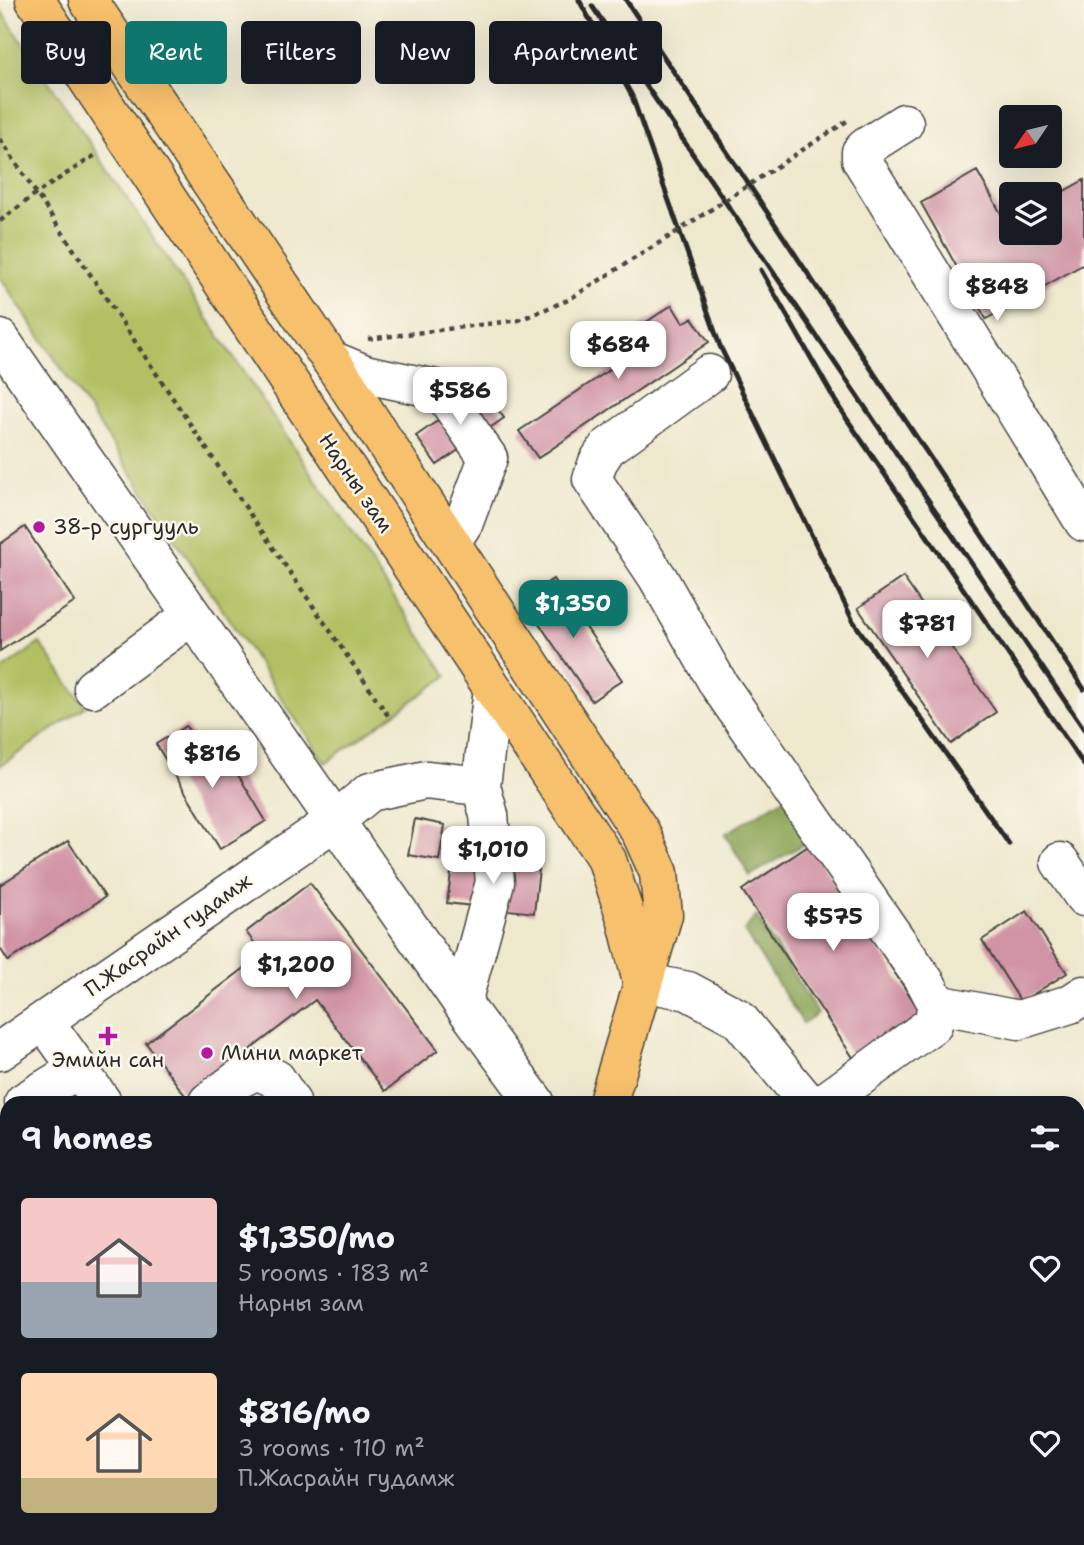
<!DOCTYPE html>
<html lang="en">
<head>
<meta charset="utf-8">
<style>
  body { margin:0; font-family:"Shantell Sans",sans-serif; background:#242831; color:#f1f3f6; height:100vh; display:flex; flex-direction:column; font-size:26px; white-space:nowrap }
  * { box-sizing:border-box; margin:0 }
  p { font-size:23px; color:#9ea1a6 }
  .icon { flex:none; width:38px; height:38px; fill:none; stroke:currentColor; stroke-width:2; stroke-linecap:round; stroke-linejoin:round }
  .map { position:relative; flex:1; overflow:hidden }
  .panel { position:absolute; left:0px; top:1096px; width:1085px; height:450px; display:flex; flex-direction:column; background:#171b24; border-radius:21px 21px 0 0; box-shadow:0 7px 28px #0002 }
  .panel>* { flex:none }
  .hud { position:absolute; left:21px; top:21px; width:700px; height:63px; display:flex; gap:14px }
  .needle { width:46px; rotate:235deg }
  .buttons { position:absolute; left:999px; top:105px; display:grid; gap:14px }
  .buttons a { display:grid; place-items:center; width:63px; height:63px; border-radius:7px; background:#171b24; box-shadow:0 7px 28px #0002; font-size:35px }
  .price { position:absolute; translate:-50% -60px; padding:0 16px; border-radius:14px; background:#fff; color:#222; font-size:23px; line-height:46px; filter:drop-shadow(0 2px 4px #0008) }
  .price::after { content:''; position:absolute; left:50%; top:42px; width:21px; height:16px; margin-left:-10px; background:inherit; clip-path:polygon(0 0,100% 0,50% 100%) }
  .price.on { background:#0f766e; color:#fff }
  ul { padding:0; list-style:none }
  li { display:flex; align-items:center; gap:21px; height:175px; padding:0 21px }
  li span { display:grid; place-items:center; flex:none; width:196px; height:140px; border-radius:7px; color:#555 }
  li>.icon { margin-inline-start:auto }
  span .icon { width:84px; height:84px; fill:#fffc; stroke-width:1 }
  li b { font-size:30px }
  h2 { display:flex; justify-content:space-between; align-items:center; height:84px; padding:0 21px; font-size:30px }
  .chip { padding:0 24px; border-radius:7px; background:#171b24; box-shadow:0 7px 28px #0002; font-size:24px; line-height:63px }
  .chip.on { background:#0f766e; color:#fff }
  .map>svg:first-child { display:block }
  .green { fill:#b2c063; stroke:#6e7647; stroke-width:2 }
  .forest { fill:#8da659; stroke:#5c6842; stroke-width:2 }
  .building { fill:#d194a6 }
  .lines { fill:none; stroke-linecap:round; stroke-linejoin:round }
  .minor-casing { stroke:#484743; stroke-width:41 }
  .major-casing { stroke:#484743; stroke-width:41 }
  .path { stroke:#484743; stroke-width:4.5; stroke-dasharray:5 5; stroke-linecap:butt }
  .minor { stroke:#fff; stroke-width:38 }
  .major { stroke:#f7c06c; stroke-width:38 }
  .rail { stroke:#2b2b2b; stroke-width:5 }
  .path-bridge { stroke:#484743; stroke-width:4.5; stroke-dasharray:5 5; stroke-linecap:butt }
  .poi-dot { fill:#b5179e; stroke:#fbf7ec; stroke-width:2.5 }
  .labels { text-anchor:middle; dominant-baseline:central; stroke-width:5; stroke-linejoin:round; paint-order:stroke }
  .street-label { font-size:21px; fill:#2b2b2b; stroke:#fbf7ec }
  .poi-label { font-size:21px; fill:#2b2b2b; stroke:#fbf7ec; text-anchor:start }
</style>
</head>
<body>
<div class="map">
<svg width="1084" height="1545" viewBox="0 0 1084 1545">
  <rect width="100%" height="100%" fill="#fbf7ec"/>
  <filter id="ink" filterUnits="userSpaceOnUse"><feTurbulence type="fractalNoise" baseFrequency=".0143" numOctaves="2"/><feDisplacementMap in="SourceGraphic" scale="14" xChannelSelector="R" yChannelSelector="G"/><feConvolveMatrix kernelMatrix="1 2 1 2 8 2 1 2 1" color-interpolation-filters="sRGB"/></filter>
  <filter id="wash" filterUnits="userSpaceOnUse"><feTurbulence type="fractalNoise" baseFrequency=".00686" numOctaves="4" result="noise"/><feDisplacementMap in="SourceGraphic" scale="28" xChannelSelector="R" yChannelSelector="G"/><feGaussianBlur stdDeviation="1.57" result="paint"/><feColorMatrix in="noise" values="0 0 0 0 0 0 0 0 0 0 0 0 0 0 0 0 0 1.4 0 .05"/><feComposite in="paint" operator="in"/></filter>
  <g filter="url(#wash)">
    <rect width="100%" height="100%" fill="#eee8cd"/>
    <!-- green -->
    <path class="green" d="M0,9L447,676L325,763L0,277Z
      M40,643L85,707L0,766V671Z"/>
    <!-- forest -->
    <path class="forest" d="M786,797L812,839L750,876L725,834Z
      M756,916L818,1013L803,1023L744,931Z
      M687,1538H773L776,1539L775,1545H693Z"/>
    <g id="blocks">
      <!-- building -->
      <path class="building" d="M977,171L1007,224L1012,221V233H1050V199L1084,180V264L986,319L921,203Z
        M672,305L683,323L692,318L709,342L538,458L519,431L649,343L639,327Z
        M483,389L504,418L437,465L416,436Z
        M25,527L75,602L0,651V544Z
        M903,577L996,712L951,744L858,608Z
        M553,579L622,680L592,701L523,600Z
        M186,726L214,773L231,763L266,821L220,849L156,744Z
        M415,819L445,825L439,860L408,855Z
        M68,841L105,897L8,961L0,948V885Z
        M810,845L924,1017L856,1062L742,890Z
        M453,858L539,869L534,913L447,903Z
        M310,883L438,1050L385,1091L315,1000L187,1098L146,1043L263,954L246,932Z
        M1027,911L1067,973L1021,1002L982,940Z
        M1078,1262L1084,1271V1418L1078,1408Z
        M7,1347V1471L0,1460V1352Z
        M142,1538H282L287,1545H132Z"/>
    </g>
  </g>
  <g filter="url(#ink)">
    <use href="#blocks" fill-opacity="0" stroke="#484743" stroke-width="2"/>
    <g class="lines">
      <defs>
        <path id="minor" d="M904,123L866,147L861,152V159L1084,522
          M0,339L462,1003L535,1102
          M331,360L365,374L441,390L488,458L464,522L451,542
          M709,374L607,448L598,462L592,479L658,578L719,685L926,983L937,1004L933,1024L825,1102
          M93,688L191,616
          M1060,862L1084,897
          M642,982L688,991L738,1018L807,1102
          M462,1003L495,882L489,815L481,786
          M937,1004L1019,1020L1070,1004L1084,995
          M44,1021L102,1102
          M0,1051L336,820L370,792L426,780L481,786L493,689
          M24,1102L78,1069
          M208,1102L239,1079L257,1070L276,1079L291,1102
          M1078,1195L1084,1194
          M1047,1545L1056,1538"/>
        <path id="major" d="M35,0L607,860L626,918L642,982
          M88,0L331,360L641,833L659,873L663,915L608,1102
          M487,1545L489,1538"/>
      </defs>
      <!-- minor casing -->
      <use href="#minor" class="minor-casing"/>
      <!-- major casing -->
      <use href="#major" class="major-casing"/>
      <!-- path -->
      <path class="path" d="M0,139L250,514L389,717
        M0,221L37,193L97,154
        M368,339L519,320L568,300L675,233"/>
      <!-- minor -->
      <use href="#minor" class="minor"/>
      <!-- major -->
      <use href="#major" class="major"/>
      <!-- rail -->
      <path class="rail" d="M579,0L632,96L720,346L853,621L1009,844
        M626,0L1084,689
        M592,6L1084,729
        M761,270L840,409L1084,765"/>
      <!-- path-bridge -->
      <path class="path-bridge" d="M675,233L847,121"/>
    </g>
  </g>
  <!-- markers -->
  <g class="poi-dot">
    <circle cx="39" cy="527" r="7"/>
    <path d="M104.5 1025.5h7v7h7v7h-7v7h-7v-7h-7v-7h7z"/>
    <circle cx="207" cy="1053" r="7"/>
  </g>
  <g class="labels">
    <!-- street labels -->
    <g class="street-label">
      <text transform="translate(356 483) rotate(56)">Нарны зам</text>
      <text transform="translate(168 935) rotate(-35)">П.Жасрайн гудамж</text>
    </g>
    <!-- poi labels -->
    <g class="poi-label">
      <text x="53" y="527">38-р сургууль</text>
      <text x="221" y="1053">Мини маркет</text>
      <text x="108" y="1060" text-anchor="middle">Эмийн сан</text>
    </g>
  </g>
</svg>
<div class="buttons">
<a><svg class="needle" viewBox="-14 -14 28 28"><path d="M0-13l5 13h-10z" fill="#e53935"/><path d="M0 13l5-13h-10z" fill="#9ea1a6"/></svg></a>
<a><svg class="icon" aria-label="layers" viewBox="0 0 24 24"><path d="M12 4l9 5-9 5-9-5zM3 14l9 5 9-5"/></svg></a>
</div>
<b class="price" style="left:997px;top:323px">$848</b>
<b class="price" style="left:618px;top:381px">$684</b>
<b class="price" style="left:460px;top:427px">$586</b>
<b class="price on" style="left:573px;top:640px">$1,350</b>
<b class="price" style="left:927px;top:660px">$781</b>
<b class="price" style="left:212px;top:790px">$816</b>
<b class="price" style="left:493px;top:886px">$1,010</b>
<b class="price" style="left:833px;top:953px">$575</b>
<b class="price" style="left:296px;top:1001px">$1,200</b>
<div class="hud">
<a class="chip">Buy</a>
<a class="chip on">Rent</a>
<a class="chip">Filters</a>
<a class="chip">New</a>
<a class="chip">Apartment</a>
</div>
<section class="panel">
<h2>9 homes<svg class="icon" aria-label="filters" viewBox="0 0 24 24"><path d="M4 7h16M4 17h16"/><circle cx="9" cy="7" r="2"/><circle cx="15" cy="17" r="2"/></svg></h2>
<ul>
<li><span style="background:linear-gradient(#f6c9c9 60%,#9aa5b1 0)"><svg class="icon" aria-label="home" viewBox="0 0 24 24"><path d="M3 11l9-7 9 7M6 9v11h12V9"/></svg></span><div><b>$1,350/mo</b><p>5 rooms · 183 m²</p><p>Нарны зам</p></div><svg class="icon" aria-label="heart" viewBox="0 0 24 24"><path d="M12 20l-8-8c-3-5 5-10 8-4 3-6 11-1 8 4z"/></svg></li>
<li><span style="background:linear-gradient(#ffd9b3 75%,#c2b280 0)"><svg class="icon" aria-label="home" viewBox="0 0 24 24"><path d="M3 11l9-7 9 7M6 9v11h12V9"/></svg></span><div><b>$816/mo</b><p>3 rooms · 110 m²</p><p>П.Жасрайн гудамж</p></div><svg class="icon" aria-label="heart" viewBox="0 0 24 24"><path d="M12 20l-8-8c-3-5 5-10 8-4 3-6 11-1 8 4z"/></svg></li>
</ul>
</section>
</div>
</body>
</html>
